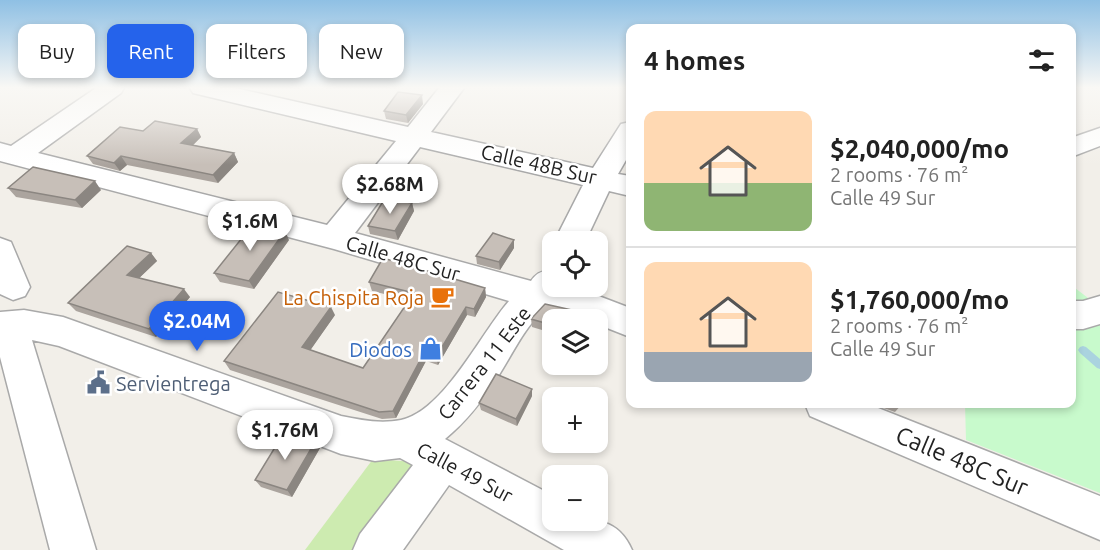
<!DOCTYPE html>
<html lang="en">
<head>
<meta charset="utf-8">
<style>
  body { margin:0; font-family:Ubuntu,sans-serif; background:#f6f6f6; color:#222; height:100vh; display:flex; flex-direction:column; font-size:22px; white-space:nowrap }
  * { box-sizing:border-box; margin:0 }
  p { font-size:20px; color:#767676 }
  .icon { flex:none; width:33px; height:33px; fill:none; stroke:currentColor; stroke-width:2; stroke-linecap:round; stroke-linejoin:round }
  .map { position:relative; flex:1; overflow:hidden }
  .sheet { position:absolute; left:626px; top:24px; width:450px; height:384px; display:flex; flex-direction:column; background:#fff; border-radius:12px; box-shadow:0 3px 9px #0003 }
  .sheet>* { flex:none }
  .banner { position:absolute; left:18px; top:24px; width:518px; height:54px; display:flex; gap:12px }
  .buttons { position:absolute; left:542px; top:231px; display:grid; gap:12px }
  .buttons a { display:grid; place-items:center; width:66px; height:66px; border-radius:12px; background:#fff; box-shadow:0 3px 9px #0003; font-size:30px }
  .price { position:absolute; translate:-50% -51px; padding:0 14px; border-radius:21px; background:#fff; color:#222; font-size:20px; line-height:39px; filter:drop-shadow(0 2px 3px #0008) }
  .price::after { content:''; position:absolute; left:50%; top:36px; width:18px; height:14px; margin-left:-9px; background:inherit; clip-path:polygon(0 0,100% 0,50% 100%) }
  .price.selected { background:#2563eb; color:#fff }
  ul { padding:0; list-style:none }
  li { display:flex; align-items:center; gap:18px; height:150px; padding:0 18px }
  li+li { border-top:2px solid #e0e0e0 }
  li span { display:grid; place-items:center; flex:none; width:168px; height:120px; border-radius:12px; color:#555 }
  li>.icon { margin-inline-start:auto }
  span .icon { width:72px; height:72px; fill:#fffc; stroke-width:1 }
  li b { font-size:26px }
  h2 { display:flex; justify-content:space-between; align-items:center; height:72px; padding:0 18px; font-size:26px }
  .tag { padding:0 21px; border-radius:12px; background:#fff; box-shadow:0 3px 9px #0003; font-size:21px; line-height:54px }
  .tag.selected { background:#2563eb; color:#fff }
  .map>svg:first-child { display:block }
  .grass { fill:#cdebb0 }
  .park { fill:#c8facc }
  .lines { fill:none; stroke-linecap:round; stroke-linejoin:round }
  .stream { fill:#aad3df; fill-rule:evenodd }
  .minor-casing { stroke:#a9a9a9; stroke-width:3 }
  .minor { fill:#fff; fill-rule:evenodd }
  .wall { fill:#aba49e }
  .shaded-wall { fill:#8b8681 }
  .building { fill:#c7bfb8; stroke:#8b8681; stroke-width:1.5 }
  .labels { text-anchor:middle; dominant-baseline:central; stroke-width:5; stroke-linejoin:round; paint-order:stroke }
  .street-label { font-size:20px; fill:#222; stroke:#fff }
  .food-label { font-size:20px; fill:#c56008; stroke:#fff; text-anchor:end }
  .shop-label { font-size:20px; fill:#366cbe; stroke:#fff; text-anchor:end }
  .service-label { font-size:20px; fill:#4e5e75; stroke:#fff; text-anchor:start }
  .near-street-label { font-size:24px; fill:#222; stroke:#fff }
</style>
</head>
<body>
<div class="map">
<svg width="1100" height="550" viewBox="0 0 1100 550">
  <rect width="100%" height="100%" fill="#f2efe9"/>
  <!-- grass -->
  <path class="grass" d="M373,459L417,462L355,550H305Z"/>
  <!-- park -->
  <path class="park" d="M1071,285L1100,307V493L966,440L965,404H1071Z"/>
  <g class="lines">
    <!-- stream -->
    <path class="stream" d="M1083,346L1086,347L1100,359V369L1097,368L1080,353L1078,350L1080,347Z"/>
    <defs>
      <path id="minor" d="M96,88H124L121,93L38,153L327,225L396,141L193,93L190,88H235L408,127L439,88H464L431,132L593,168L621,124L630,122V153L618,174L630,176V196L609,191L585,242H554L583,185L420,147L355,233L531,281C536,274 542,269 552,272V286L575,287L630,308V337L597,324V320C579,320 563,310 544,310C524,328 513,353 499,375C483,400 467,421 445,439L552,495V520C586,520 616,513 632,550H564L449,485L403,550H353L360,534L413,465L400,458L375,461L341,454L59,346L32,340L96,550H50L0,357V312L24,310L63,317L341,416C361,420 380,424 401,420C444,411 481,333 509,301L334,249L0,161V143L11,146Z
        M1100,128V146L1071,157V138Z
        M0,238L11,242L30,287L25,296L13,300L0,294Z
        M1100,296V324L1083,329H1071V301H1083Z
        M805,404H868L1100,496V540L810,416Z"/>
    </defs>
    <!-- minor casing -->
    <use href="#minor" class="minor-casing"/>
    <!-- minor -->
    <use href="#minor" class="minor"/>
  </g>
  <!-- wall -->
  <path class="wall" d="M423,104L408,123L386,119L384,111Z
    M197,129L201,137L193,145L234,153L238,162L218,183L127,165L120,171L93,164L87,156L143,131Z
    M8,188L101,190L82,208L16,197Z
    M412,203L414,211L398,240L370,234L368,226Z
    M289,240L254,289L220,282L214,273Z
    M514,248L500,270L477,264L476,256Z
    M151,253L157,261L139,278L190,297L156,337L76,311L68,303Z
    M369,282L485,288L486,297L475,317L467,315L438,365L426,361L396,418L382,419L230,370L224,361L335,315L310,350L363,368L409,300L372,291Z
    M531,319L552,320V333L532,327Z
    M532,396L517,426L481,410L479,403Z
    M872,404H902L895,412Z
    M315,442L320,448L292,497L261,487L255,480Z"/>
  <!-- shaded-wall -->
  <path class="shaded-wall" d="M422,95L423,104L408,123L406,115Z
    M197,129L201,137L186,152L181,143Z
    M234,153L238,162L218,183L213,175Z
    M121,156L127,165L120,171L114,163Z
    M95,181L101,190L82,208L75,200Z
    M412,203L414,211L398,240L395,231Z
    M285,231L289,240L254,289L249,281Z
    M514,240V248L500,270L499,262Z
    M151,253L157,261L134,283L127,275Z
    M485,288L486,297L475,317L474,309Z
    M184,289L190,297L156,337L149,329Z
    M331,307L335,315L307,355L302,347Z
    M466,307L467,315L438,365L436,357Z
    M424,353L426,361L396,418L393,411Z
    M532,389V396L517,426L516,419Z
    M315,442L320,448L292,497L287,490Z"/>
  <!-- building -->
  <path class="building" d="M398,92L422,95L406,115L384,111Z
    M155,121L197,129L181,143L234,153L213,175L121,156L114,163L87,156L120,127L143,131Z
    M33,167L95,181L75,200L8,188Z
    M385,198L412,203L395,231L368,226Z
    M254,223L285,231L249,281L214,273Z
    M493,233L514,240L499,262L476,256Z
    M127,246L151,253L127,275L184,289L149,329L68,303Z
    M383,258L485,288L474,309L466,307L436,357L424,353L393,411L379,412L224,361L278,292L331,307L302,347L363,368L414,293L369,282Z
    M545,304L581,312L577,320H552V325L531,319Z
    M496,374L532,389L516,419L479,403Z
    M285,431L315,442L287,490L255,480Z"/>
  <!-- sky -->
  <linearGradient id="sky" x2="0" y2="1"><stop stop-color="#8fc0e4"/><stop offset="0.53" stop-color="#f9f8f5"/><stop offset="1" stop-color="#f9f8f5" stop-opacity="0"/></linearGradient>
  <rect width="1100" height="165" fill="url(#sky)"/>
  <!-- icons -->
  <defs>
    <symbol id="cafe-bare" viewBox="-9 -9 18 18"><path d="M-5.5-4.5H6V0H3Q3 3.5 0 3.5H-2.5Q-5.5 3.5-5.5 0ZM3-3.2v2h1.7v-2ZM-6 4.5H4V6H-6Z" fill="#e8710a" stroke="#fff" stroke-width="2.5" paint-order="stroke"/></symbol>
    <symbol id="shop-bare" viewBox="-9 -9 18 18"><path d="M-5-2.5h2.3a2.7 3.5 0 0 1 5.4 0H5L5.5 6h-11ZM-1.5-2.5h3a1.5 2.3 0 0 0-3 0Z" fill="#3f7fe0" stroke="#fff" stroke-width="2.5" paint-order="stroke"/></symbol>
    <symbol id="civic-bare" viewBox="-9 -9 18 18"><path d="M-.6-6.5H3V-4.5H.6V-3L4-1V1h2V6H-6V1h2V-1L-.6-3ZM-1.2 2.5V6h2.4V2.5Z" fill="#5c6f8a" stroke="#fff" stroke-width="2.5" paint-order="stroke"/></symbol>
  </defs>
  <g fill-rule="evenodd">
    <use href="#cafe-bare" x="426" y="280" width="33" height="33"/>
    <use href="#shop-bare" x="414" y="332" width="33" height="33"/>
    <use href="#civic-bare" x="82" y="366" width="33" height="33"/>
  </g>
  <g class="labels">
    <!-- street labels -->
    <g class="street-label">
      <text transform="translate(539 164) rotate(13)">Calle 48B Sur</text>
      <text transform="translate(403 258) rotate(16)">Calle 48C Sur</text>
      <text transform="translate(484 363) rotate(-52)">Carrera 11 Este</text>
      <text transform="translate(465 472) rotate(28)">Calle 49 Sur</text>
    </g>
    <!-- food labels -->
    <g class="food-label">
      <text x="424" y="297">La Chispita Roja</text>
    </g>
    <!-- shop labels -->
    <g class="shop-label">
      <text x="412" y="349">Diodos</text>
    </g>
    <!-- service labels -->
    <g class="service-label">
      <text x="116" y="383">Servientrega</text>
    </g>
    <!-- near-street labels -->
    <g class="near-street-label">
      <text transform="translate(962 461) rotate(23)">Calle 48C Sur</text>
    </g>
  </g>
</svg>
<div class="buttons">
<a><svg class="icon" aria-label="locate" viewBox="0 0 24 24"><circle cx="12" cy="12" r="6"/><path d="M12 2v4M12 18v4M2 12h4M18 12h4"/></svg></a>
<a><svg class="icon" aria-label="layers" viewBox="0 0 24 24"><path d="M12 4l9 5-9 5-9-5zM3 14l9 5 9-5"/></svg></a>
<a>+</a>
<a>−</a>
</div>
<b class="price" style="left:390px;top:215px">$2.68M</b>
<b class="price" style="left:250px;top:252px">$1.6M</b>
<b class="price selected" style="left:197px;top:352px">$2.04M</b>
<b class="price" style="left:285px;top:461px">$1.76M</b>
<div class="banner">
<a class="tag">Buy</a>
<a class="tag selected">Rent</a>
<a class="tag">Filters</a>
<a class="tag">New</a>
</div>
<section class="sheet">
<h2>4 homes<svg class="icon" aria-label="filters" viewBox="0 0 24 24"><path d="M4 7h16M4 17h16"/><circle cx="9" cy="7" r="2"/><circle cx="15" cy="17" r="2"/></svg></h2>
<ul>
<li><span style="background:linear-gradient(#ffd9b3 60%,#8fb573 0)"><svg class="icon" aria-label="home" viewBox="0 0 24 24"><path d="M3 11l9-7 9 7M6 9v11h12V9"/></svg></span><div><b>$2,040,000/mo</b><p>2 rooms · 76 m²</p><p>Calle 49 Sur</p></div></li>
<li><span style="background:linear-gradient(#ffd9b3 75%,#9aa5b1 0)"><svg class="icon" aria-label="home" viewBox="0 0 24 24"><path d="M3 11l9-7 9 7M6 9v11h12V9"/></svg></span><div><b>$1,760,000/mo</b><p>2 rooms · 76 m²</p><p>Calle 49 Sur</p></div></li>
</ul>
</section>
</div>
</body>
</html>
